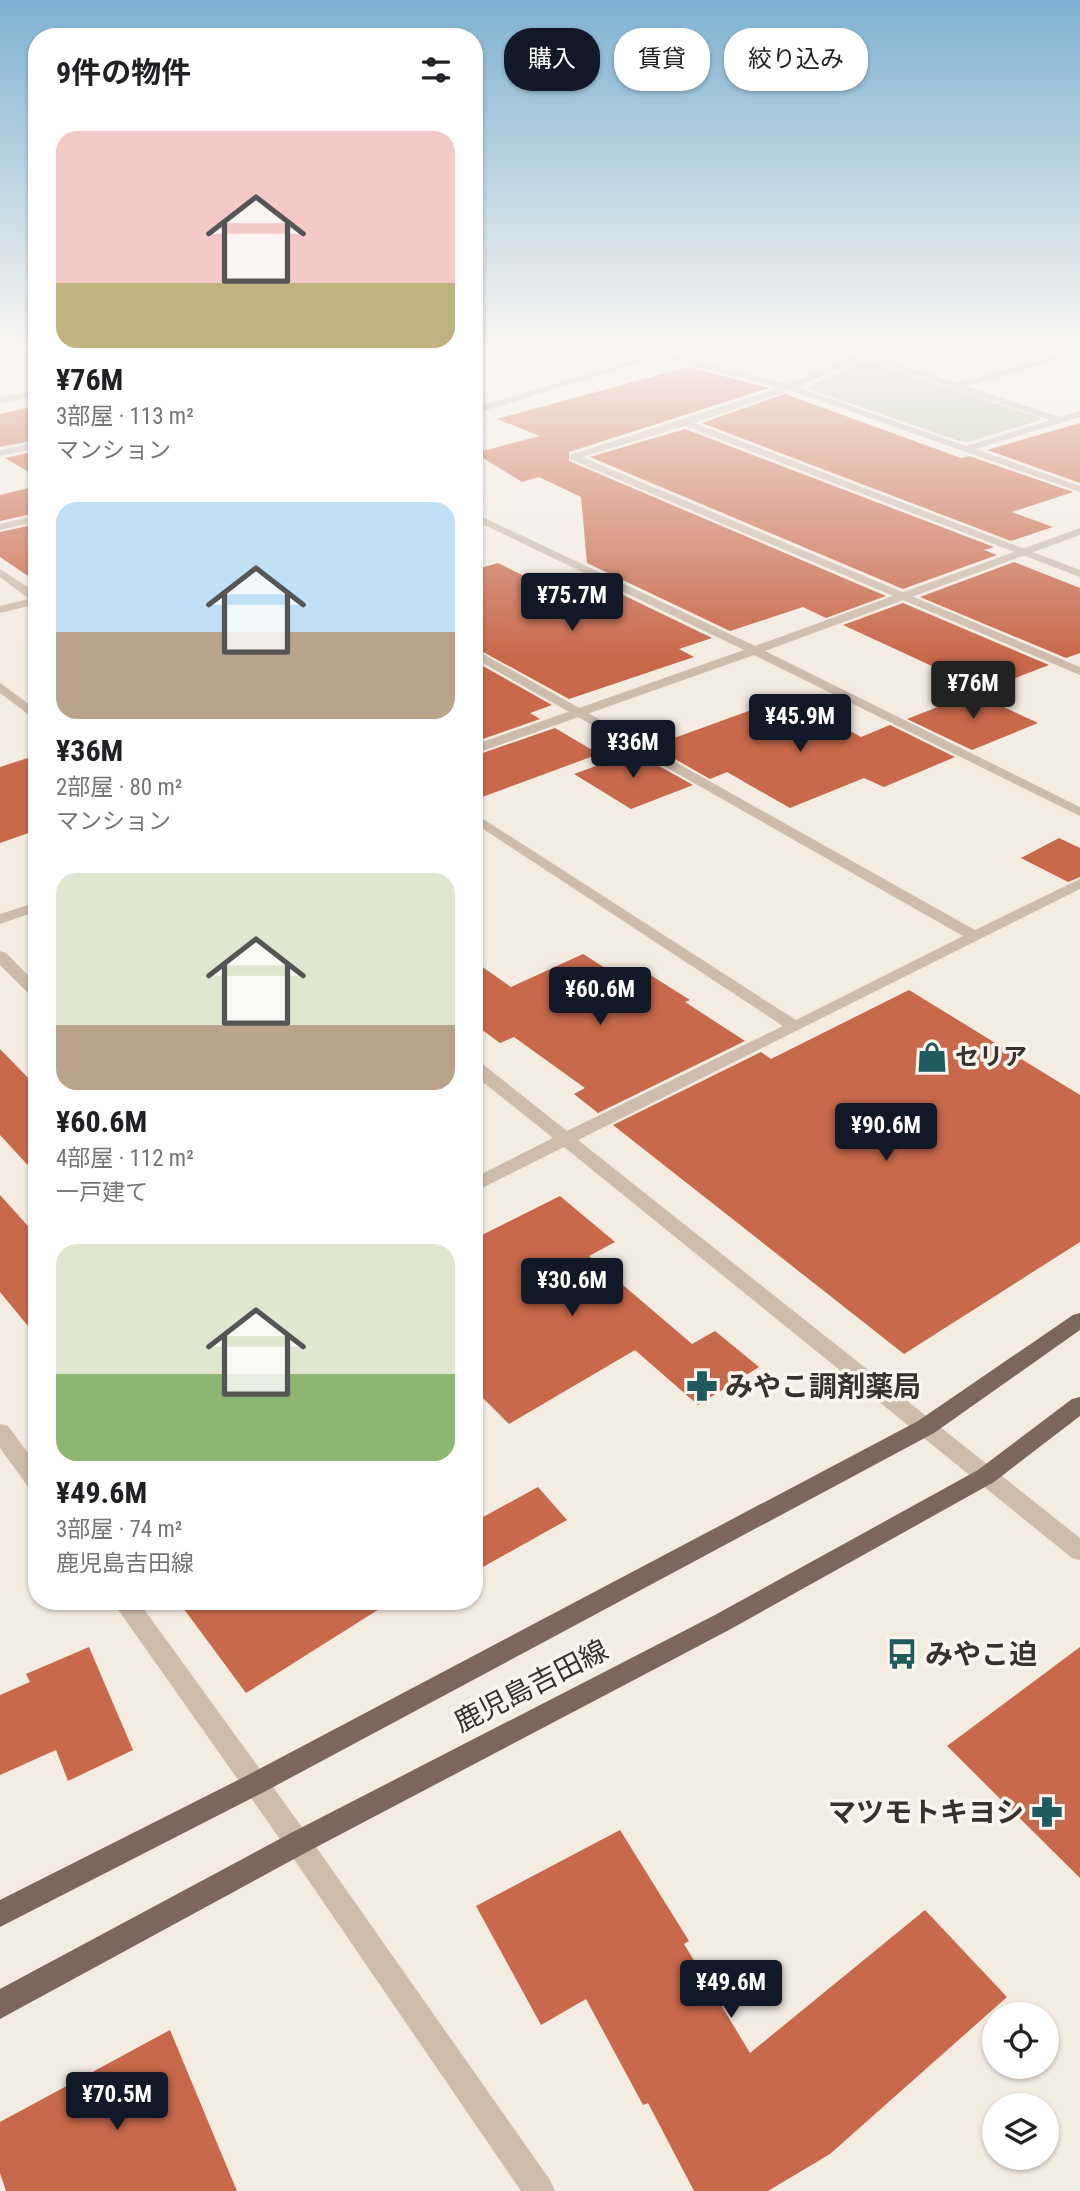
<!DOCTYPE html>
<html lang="ja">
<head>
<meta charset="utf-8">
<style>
  body { margin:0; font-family:"Roboto Condensed","Noto Sans JP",sans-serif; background:#f6f6f6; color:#202124; height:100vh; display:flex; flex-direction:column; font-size:26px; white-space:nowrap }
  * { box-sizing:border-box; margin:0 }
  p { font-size:23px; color:#757577 }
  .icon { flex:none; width:38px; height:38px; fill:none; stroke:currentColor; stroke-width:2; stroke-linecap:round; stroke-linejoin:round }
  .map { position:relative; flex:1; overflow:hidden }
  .side { position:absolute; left:28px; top:28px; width:455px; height:1582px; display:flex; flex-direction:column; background:#fff; border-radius:28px; box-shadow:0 2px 5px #0004 }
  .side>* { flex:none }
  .banner { position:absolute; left:504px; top:28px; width:471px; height:63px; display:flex; gap:14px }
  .tools { position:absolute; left:982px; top:2002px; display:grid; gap:14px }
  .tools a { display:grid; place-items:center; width:77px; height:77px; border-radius:50%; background:#fff; box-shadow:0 2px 5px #0004; font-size:35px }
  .price { position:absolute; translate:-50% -60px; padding:0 16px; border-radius:7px; background:#111827; color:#fff; font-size:23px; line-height:46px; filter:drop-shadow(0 2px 4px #0008) }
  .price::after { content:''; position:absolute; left:50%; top:42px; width:21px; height:16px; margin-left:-10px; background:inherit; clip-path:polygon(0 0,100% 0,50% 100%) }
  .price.selected { background:#222; color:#fff }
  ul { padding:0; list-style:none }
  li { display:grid; align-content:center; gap:14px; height:371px; padding:0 28px }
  li span { display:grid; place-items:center; height:217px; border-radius:21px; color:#555 }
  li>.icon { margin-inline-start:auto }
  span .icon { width:126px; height:126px; fill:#fffc; stroke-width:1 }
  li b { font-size:30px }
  h2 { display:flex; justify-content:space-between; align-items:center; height:84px; padding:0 28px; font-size:30px }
  .tag { padding:0 24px; border-radius:28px; background:#fff; box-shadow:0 2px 5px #0004; font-size:24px; line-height:63px }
  .tag.selected { background:#111827; color:#fff }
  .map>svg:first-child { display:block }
  .green { fill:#b8c4a0 }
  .building { fill:#c8694b }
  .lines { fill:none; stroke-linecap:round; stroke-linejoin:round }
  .minor { fill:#cdbbac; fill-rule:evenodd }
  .tertiary { fill:#cdbbac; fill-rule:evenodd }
  .primary { fill:#7d675c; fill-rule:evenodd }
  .labels { text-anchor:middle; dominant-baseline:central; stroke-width:7; stroke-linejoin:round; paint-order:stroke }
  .poi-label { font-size:24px; font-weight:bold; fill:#3b302b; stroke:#fbf5ee; text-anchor:start }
  .near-poi-label { font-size:28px; font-weight:bold; fill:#3b302b; stroke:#fbf5ee; text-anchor:start }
  .near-street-label { font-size:28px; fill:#3b302b; stroke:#fbf5ee }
</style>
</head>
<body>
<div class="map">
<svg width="1080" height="2191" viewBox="0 0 1080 2191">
  <rect width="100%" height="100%" fill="#f4ebe1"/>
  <!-- green -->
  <path class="green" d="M862,363L876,364L1039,417L1040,420L969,442L959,441L808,389L810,385Z"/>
  <!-- building -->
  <path class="building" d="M688,367L769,388L569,452V461L886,596L826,618L803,607L730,631L587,563L581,497L539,477L522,482L475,453L540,436L497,419Z
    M785,394L961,458L969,456L1073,492L1012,512L1053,527L1011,541L702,423Z
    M37,406V440L0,447V414Z
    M1080,423V483L987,450Z
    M685,429L994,547L984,550L997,555L903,589L590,457Z
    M37,451V477L5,458Z
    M37,486V513L0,521V495Z
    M37,524V582L0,557V532Z
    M1014,562L1080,588V653L1066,658L920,597Z
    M498,563L591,610L588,578L712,638L679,649L694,657L569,699L474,647V570Z
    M903,603L1049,665L984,690L843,625Z
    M474,661L552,705L530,713L540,719L474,742Z
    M974,693L1038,723L972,750L907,719Z
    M774,702L829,732L843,727L861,737L890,725L955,757L884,787L864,778L790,808L727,772L710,779L652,746Z
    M555,728L599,754L474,800V756Z
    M634,752L693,785L631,809L574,774Z
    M37,755V830L0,843V767Z
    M1059,838L1080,848V877L1068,882L1021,858Z
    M583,954L624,980L644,971L690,1000L685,1002L745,1041L598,1113L574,1094L585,1088L514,1037L500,1043L474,1024V961L511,987Z
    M909,990L1080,1095V1242L904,1354L613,1125L761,1052L771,1059Z
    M0,1049L37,1087V1175L0,1135Z
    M0,1195L37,1236V1337L0,1292Z
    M560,1196L615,1242L589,1256L692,1344L715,1331L759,1367L698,1405L635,1350L509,1424L474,1389V1239Z
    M538,1487L567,1520L474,1572V1522Z
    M178,1601H392L246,1693Z
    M89,1647L133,1750L68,1781L56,1750L0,1775V1695L30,1682L26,1674Z
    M1080,1647V1878L947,1746Z
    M620,1830L689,1941L684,1944L750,2053L925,1910L1007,1997L830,2154L768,2191H694L648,2103L643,2105L586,1999L541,2025L476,1906Z
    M170,2030L237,2191H6L0,2173V2122Z"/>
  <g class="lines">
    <!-- minor -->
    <path class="minor" d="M623,348H639L788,384L873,348H885L872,355L957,383L1080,349V354L966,386L1060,417L1080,411V417L976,449L1080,486V492L789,390L694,423L1080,570V577L685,426L582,457L1080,667V675L570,459V455L779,388ZM865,359L1051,420L966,446L797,387Z
      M37,390V396L0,403V397Z
      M37,442V448L0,456V450Z
      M0,569L37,593V604L0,613V606L29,599L0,577Z
      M474,649L975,930L1080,879V889L578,1140L1080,1538V1560L1072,1558L564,1147L474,1192V1178L553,1138L474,1075V1061L480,1062L567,1131L783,1026L474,823V813L796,1020L963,936L474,658Z
      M0,683L37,710V721L0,693Z
      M0,951L6,953L37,984V998L31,996L0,965Z
      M0,1424L8,1426L37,1465V1491L29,1488L0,1448Z
      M112,1601H138L307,1834L550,2180L555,2191H521L289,1852Z"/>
    <!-- tertiary -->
    <path class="tertiary" d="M675,348H689L474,414V408Z
      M474,513L755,646L1080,528V535L765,651L1080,807V816L754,655L474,754V745L744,650L474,520Z
      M37,515V521L0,530V524Z
      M37,902V911L0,924V914Z"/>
    <!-- primary -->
    <path class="primary" d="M1080,1313V1330L934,1433L264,1792L0,1927V1900L246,1776L918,1421L1073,1315Z
      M1080,1397V1416L994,1482L729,1630L307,1852L0,2019V1989L289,1834L713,1616L978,1470L1072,1399Z"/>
  </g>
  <!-- sky -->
  <linearGradient id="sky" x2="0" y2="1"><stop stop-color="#7eb2d2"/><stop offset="0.53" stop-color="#faf6f2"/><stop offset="1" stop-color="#faf6f2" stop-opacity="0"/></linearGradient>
  <rect width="1080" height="655" fill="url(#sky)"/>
  <!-- icons -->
  <defs>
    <symbol id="shop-bare" viewBox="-9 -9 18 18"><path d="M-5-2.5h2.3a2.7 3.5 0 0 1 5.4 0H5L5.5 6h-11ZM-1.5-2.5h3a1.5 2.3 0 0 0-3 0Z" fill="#1f5a5e" stroke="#fbf5ee" stroke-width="2.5" paint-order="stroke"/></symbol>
    <symbol id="pharmacy-bare" viewBox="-9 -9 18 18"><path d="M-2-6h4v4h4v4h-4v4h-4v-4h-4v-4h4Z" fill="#1f5a5e" stroke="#fbf5ee" stroke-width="2.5" paint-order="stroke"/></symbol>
    <symbol id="bus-bare" viewBox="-9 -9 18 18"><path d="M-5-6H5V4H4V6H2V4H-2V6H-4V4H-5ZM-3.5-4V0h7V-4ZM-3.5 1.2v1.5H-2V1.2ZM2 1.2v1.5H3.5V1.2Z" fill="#1f5a5e" stroke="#fbf5ee" stroke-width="2.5" paint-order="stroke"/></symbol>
  </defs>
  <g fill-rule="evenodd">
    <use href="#shop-bare" x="910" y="1035" width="44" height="44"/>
    <use href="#pharmacy-bare" x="680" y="1364" width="44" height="44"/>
    <use href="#bus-bare" x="880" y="1632" width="44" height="44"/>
    <use href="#pharmacy-bare" x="1025" y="1790" width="44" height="44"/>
  </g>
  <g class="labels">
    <!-- poi labels -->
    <g class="poi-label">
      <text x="955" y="1057">セリア</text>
    </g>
    <!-- near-poi labels -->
    <g class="near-poi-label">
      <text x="725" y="1386">みやこ調剤薬局</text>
      <text x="925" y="1654">みやこ迫</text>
      <text x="1024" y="1812" text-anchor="end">マツモトキヨシ</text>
    </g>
    <!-- near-street labels -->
    <g class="near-street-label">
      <text transform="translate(531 1686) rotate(-27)">鹿児島吉田線</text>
    </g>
  </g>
</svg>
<div class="tools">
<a><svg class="icon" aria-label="locate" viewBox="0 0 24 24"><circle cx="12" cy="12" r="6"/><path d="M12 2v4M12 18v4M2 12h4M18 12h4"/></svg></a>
<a><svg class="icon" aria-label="layers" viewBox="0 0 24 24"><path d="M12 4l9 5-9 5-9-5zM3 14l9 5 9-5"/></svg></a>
</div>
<b class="price" style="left:572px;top:633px">¥75.7M</b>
<b class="price selected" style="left:973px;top:721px">¥76M</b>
<b class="price" style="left:800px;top:754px">¥45.9M</b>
<b class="price" style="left:633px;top:780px">¥36M</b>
<b class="price" style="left:600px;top:1027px">¥60.6M</b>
<b class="price" style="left:886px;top:1163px">¥90.6M</b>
<b class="price" style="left:572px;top:1318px">¥30.6M</b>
<b class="price" style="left:731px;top:2020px">¥49.6M</b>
<b class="price" style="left:117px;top:2132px">¥70.5M</b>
<div class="banner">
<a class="tag selected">購入</a>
<a class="tag">賃貸</a>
<a class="tag">絞り込み</a>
</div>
<section class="side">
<h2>9件の物件<svg class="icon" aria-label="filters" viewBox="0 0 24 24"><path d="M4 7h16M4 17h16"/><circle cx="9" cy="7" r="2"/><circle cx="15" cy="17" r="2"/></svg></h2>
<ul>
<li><span style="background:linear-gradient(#f6c9c9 70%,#c2b280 0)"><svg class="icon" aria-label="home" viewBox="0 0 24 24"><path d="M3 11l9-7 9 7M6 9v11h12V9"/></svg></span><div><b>¥76M</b><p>3部屋 · 113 m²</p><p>マンション</p></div></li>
<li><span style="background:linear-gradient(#bfe0f5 60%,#b9a48a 0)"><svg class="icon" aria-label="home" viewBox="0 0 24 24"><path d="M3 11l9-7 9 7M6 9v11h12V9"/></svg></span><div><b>¥36M</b><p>2部屋 · 80 m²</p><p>マンション</p></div></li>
<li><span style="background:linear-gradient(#dfe7d0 70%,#b9a48a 0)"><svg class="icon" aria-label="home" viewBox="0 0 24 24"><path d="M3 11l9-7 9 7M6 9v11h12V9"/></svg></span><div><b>¥60.6M</b><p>4部屋 · 112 m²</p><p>一戸建て</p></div></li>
<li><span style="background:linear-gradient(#dfe7d0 60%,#8fb573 0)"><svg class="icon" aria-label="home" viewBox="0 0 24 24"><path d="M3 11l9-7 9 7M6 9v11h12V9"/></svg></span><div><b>¥49.6M</b><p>3部屋 · 74 m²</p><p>鹿児島吉田線</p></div></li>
</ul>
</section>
</div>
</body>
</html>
